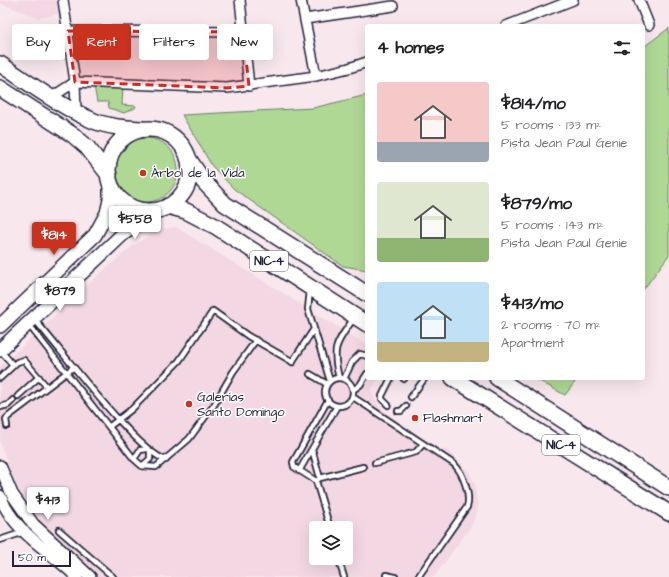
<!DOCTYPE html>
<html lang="en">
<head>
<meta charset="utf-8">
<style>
  body { margin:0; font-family:"Architects Daughter",sans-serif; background:#f2f2f2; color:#202124; height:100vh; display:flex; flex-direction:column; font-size:15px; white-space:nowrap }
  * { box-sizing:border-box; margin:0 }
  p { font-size:13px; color:#757577 }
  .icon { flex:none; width:22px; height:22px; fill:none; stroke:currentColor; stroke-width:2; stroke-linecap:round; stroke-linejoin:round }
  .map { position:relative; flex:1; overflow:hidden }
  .sheet { position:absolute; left:365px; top:24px; width:280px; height:356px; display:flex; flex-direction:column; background:#fff; border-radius:4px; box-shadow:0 4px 16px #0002 }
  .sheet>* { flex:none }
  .top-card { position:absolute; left:12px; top:24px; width:293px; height:36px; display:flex; gap:8px }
  .fabs { position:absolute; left:309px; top:521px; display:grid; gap:8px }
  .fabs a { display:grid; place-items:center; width:44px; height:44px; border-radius:4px; background:#fff; box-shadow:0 4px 16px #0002; font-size:20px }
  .scale { position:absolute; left:12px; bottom:10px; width:59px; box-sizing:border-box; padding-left:4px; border:2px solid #22223b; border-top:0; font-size:11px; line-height:14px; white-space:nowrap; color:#22223b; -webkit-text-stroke:3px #fff; paint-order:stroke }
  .price { position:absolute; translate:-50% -34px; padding:0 9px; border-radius:4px; background:#fff; color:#222; font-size:13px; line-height:26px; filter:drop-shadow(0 1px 2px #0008) }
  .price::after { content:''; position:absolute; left:50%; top:24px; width:12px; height:9px; margin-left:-6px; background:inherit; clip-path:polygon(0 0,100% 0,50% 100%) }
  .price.current { background:#c8321e; color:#fff }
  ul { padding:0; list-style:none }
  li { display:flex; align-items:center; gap:12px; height:100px; padding:0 12px }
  li span { display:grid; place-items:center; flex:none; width:112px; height:80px; border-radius:4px; color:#555 }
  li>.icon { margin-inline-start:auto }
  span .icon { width:48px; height:48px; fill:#fffc; stroke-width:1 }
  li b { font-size:17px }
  h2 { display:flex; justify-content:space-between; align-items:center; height:48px; padding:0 12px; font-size:17px }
  .tag { padding:0 14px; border-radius:4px; background:#fff; box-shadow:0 4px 16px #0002; font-size:14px; line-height:36px }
  .tag.current { background:#c8321e; color:#fff }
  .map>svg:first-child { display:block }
  .built { fill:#f3d8e3; fill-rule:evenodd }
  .green { fill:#afd895; stroke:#687d68 }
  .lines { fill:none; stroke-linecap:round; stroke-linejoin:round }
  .service-casing { stroke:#22223b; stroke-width:8 }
  .minor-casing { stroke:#22223b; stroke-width:12 }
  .tertiary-casing { stroke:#22223b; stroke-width:14 }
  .secondary-casing { stroke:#22223b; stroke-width:16 }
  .trunk-casing { stroke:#22223b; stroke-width:18 }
  .service { stroke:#fff; stroke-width:4.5 }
  .minor { stroke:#fff; stroke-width:9 }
  .tertiary { stroke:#fff; stroke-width:11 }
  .secondary { stroke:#fff; stroke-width:13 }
  .trunk { stroke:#fff; stroke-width:15 }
  .marked { fill:#d62828; fill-opacity:0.2; stroke:#d62828; stroke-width:3; stroke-dasharray:8 5; stroke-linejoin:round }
  .poi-dot { fill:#c8321e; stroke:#fff; stroke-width:1.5 }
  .labels { text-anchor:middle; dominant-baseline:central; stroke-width:3; stroke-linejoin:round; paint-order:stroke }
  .shield { fill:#fff; stroke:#646476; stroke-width:1 }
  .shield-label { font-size:12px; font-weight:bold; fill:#22223b }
  .poi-label { font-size:13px; fill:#22223b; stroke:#fff; text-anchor:start }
</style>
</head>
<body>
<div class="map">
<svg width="669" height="577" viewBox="0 0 669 577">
  <rect width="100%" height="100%" fill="#f8e8ee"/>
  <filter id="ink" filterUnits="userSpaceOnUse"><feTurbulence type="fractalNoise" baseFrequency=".025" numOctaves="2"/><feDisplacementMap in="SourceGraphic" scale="8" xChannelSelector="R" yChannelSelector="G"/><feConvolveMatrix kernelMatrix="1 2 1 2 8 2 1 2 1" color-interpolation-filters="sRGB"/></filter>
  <g filter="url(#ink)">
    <!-- built -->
    <path class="built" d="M0,0H57L59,14L38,18L0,3Z
      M176,227L367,345V378H378L371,391L380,407L402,425L439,449L447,450L470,473L475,485L478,510L472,525L434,577H95L89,567L34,519L12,477L0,442V367L96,277L135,244L160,229ZM316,528H346V558H316Z"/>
    <!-- green -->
    <path class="green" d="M669,28V255L643,290V45L645,46Z
      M94,86L123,87L122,105L136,106L135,108L124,113L109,108L108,102H97Z
      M367,95V270L343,266L234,189L212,166L182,115L313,108Z
      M114 170a32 32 0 1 1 64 0a32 32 0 1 1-64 0Z
      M534,378H578L565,395Z"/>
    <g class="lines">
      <defs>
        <path id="service" d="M310,290L308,309L330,381
          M34,319C60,348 136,451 166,460
          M29,325L134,459L142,466L156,467L189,439L214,405L233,372L256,340
          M1,351L13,365
          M292,362L314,329
          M310,374L327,384
          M325 392a14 14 0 1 1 28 0a14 14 0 1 1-28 0Z
          M0,378L17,362L24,360L47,387
          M339,378C331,346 337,343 354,318
          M403,378L404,379
          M344,379L352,362L360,354L367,356
          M353,390L360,385L367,374
          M18,396L39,377
          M353,397L454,464C463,473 471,495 467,507L418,577
          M411,397L425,378
          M388,405L382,399V396L391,378
          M0,407L8,405L13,400
          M398,411H401L406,406
          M7,426L6,419L9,416L74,367
          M110,426L132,409L179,361L213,311L248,336L293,362
          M312,449L320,478
          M134,459L140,450L147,449
          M375,463L416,452L423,444
          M142,466L150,459V452
          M299,471L337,406
          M316,481L294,467L293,462L328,400
          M330,528L316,481L320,478L363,467
          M59,530L113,577
          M0,540L24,532
          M338,558L344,577
          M386,575L395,577"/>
        <path id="minor" d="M63,0L75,82L76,111
          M240,0L249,86
          M301,0L316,76
          M639,0L649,25
          M305,19L393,6
          M506,26L573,0
          M68,31L243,32
          M52,97L75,82L227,88L316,76L349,68L367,62"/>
        <path id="tertiary" d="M0,466L12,494L33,524L90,577
          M0,496C15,534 50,550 77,577"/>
        <path id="secondary" d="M0,326L95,235L107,213L110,200V184
          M0,350L123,234L155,211"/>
        <path id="trunk" d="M0,64C29,83 63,108 94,121C109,127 126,128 142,129
          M0,88L73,135L87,147L109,175
          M108 170a41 41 0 1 1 82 0a41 41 0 1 1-82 0Z
          M188,158L204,182L225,204L367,294
          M168,206L186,211L215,226L367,324
          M453,378L669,513
          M497,378L669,488"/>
      </defs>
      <!-- service casing -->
      <use href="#service" class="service-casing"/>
      <!-- minor casing -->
      <use href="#minor" class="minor-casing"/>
      <!-- tertiary casing -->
      <use href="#tertiary" class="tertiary-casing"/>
      <!-- secondary casing -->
      <use href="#secondary" class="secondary-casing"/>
      <!-- trunk casing -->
      <use href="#trunk" class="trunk-casing"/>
      <!-- service -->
      <use href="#service" class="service"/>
      <!-- minor -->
      <use href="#minor" class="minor"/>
      <!-- tertiary -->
      <use href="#tertiary" class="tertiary"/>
      <!-- secondary -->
      <use href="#secondary" class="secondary"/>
      <!-- trunk -->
      <use href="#trunk" class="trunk"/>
    </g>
  </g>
  <!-- marked area -->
  <path class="marked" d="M68,31L243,32L249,86L227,88L75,82Z"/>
  <!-- markers -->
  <g class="poi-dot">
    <circle cx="143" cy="173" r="4"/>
    <circle cx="189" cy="404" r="4"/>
    <circle cx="415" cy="418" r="4"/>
  </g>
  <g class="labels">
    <!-- shield labels -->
    <g class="shield">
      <rect x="250" y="251" width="38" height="20" rx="3"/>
      <rect x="542" y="435" width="38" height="20" rx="3"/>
    </g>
    <g class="shield-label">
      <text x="269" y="261">NIC-4</text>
      <text x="561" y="445">NIC-4</text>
    </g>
    <!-- poi labels -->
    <g class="poi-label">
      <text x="151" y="173">Árbol de la Vida</text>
      <text x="197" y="397">Galerías<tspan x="197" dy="15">Santo Domingo</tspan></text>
      <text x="423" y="418">Flashmart</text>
    </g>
  </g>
</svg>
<div class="fabs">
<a><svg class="icon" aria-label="layers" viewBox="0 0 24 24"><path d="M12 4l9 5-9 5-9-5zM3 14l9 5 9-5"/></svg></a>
</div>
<div class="scale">50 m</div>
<b class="price" style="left:135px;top:240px">$558</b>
<b class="price current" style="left:54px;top:256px">$814</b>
<b class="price" style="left:60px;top:312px">$879</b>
<b class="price" style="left:48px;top:521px">$413</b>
<div class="top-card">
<a class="tag">Buy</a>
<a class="tag current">Rent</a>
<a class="tag">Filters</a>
<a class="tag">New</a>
</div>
<section class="sheet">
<h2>4 homes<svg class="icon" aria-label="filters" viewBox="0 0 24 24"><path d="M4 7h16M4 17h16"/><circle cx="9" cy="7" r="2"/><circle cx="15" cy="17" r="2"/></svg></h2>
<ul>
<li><span style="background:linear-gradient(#f6c9c9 75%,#9aa5b1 0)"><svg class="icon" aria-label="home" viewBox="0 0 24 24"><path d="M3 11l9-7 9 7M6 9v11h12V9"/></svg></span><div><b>$814/mo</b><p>5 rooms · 133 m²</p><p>Pista Jean Paul Genie</p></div></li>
<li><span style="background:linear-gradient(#dfe7d0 70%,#8fb573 0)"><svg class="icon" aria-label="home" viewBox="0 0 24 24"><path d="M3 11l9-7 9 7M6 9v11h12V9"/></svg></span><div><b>$879/mo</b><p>5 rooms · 143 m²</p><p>Pista Jean Paul Genie</p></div></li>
<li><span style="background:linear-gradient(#bfe0f5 75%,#c2b280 0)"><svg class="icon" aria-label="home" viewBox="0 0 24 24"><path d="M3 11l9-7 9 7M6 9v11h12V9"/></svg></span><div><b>$413/mo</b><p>2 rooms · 70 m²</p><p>Apartment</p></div></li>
</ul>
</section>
</div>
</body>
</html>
